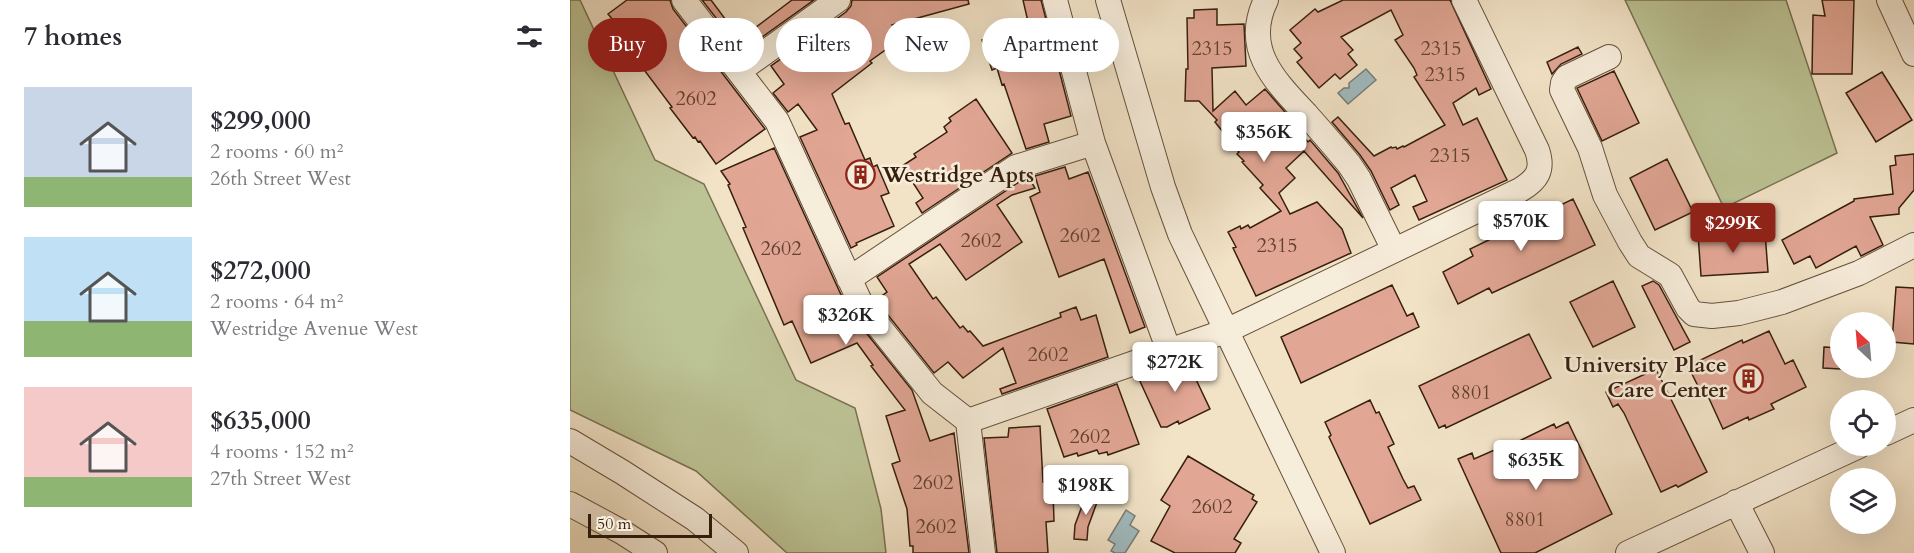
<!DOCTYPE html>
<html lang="en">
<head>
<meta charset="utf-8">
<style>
  body { margin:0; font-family:Cardo,serif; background:#f7f7f7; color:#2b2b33; height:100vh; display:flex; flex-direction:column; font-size:22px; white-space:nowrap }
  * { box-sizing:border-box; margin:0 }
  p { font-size:20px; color:#7c7c81 }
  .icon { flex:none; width:33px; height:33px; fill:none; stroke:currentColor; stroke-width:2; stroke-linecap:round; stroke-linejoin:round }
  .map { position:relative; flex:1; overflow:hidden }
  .sheet { display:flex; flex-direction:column; background:#fff; width:570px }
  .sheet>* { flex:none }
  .guide { position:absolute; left:18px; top:18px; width:570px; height:54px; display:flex; gap:12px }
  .needle { width:39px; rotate:334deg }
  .fabs { position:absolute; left:1260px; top:312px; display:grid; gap:12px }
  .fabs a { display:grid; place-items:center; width:66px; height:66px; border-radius:50%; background:#fff; box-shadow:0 6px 24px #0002; font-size:30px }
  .scale { position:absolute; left:18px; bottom:15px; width:124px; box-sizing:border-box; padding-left:6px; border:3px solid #371f0e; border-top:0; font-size:16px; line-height:21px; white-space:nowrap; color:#371f0e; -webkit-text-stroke:4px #f7eddb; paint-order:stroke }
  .price { position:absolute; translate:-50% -51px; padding:0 14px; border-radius:6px; background:#fff; color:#222; font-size:20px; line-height:39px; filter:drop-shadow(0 2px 3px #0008) }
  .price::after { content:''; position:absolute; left:50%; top:36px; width:18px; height:14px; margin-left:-9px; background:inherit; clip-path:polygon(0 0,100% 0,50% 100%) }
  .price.selected { background:#8f2418; color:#fff }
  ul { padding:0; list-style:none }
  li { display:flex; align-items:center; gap:18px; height:150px; padding:0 24px }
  li span { display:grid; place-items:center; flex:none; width:168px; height:120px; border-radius:0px; color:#555 }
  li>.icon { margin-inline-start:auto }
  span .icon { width:72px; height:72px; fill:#fffc; stroke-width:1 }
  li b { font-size:26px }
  h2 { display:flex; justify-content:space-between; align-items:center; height:72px; padding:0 24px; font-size:26px }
  .chip { padding:0 21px; border-radius:27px; background:#fff; box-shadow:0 6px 24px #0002; font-size:21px; line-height:54px }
  .chip.selected { background:#8f2418; color:#fff }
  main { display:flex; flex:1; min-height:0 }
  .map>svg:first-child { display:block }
  .green { fill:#bcc395; stroke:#7a7152; stroke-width:1.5 }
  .water { fill:#a0bbc0; stroke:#767d79; stroke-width:1.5 }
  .building { fill:#e1a694; stroke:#371f0e; stroke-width:1.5 }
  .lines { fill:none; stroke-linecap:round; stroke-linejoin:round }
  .minor-casing { stroke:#66503c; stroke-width:26 }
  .minor { stroke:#f7eddb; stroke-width:24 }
  .labels { text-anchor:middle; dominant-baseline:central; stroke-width:5; stroke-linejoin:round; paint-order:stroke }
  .number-label { font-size:20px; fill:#624130 }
  .poi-label { font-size:22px; font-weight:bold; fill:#371f0e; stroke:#f7eddb; text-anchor:start }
</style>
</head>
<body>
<main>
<section class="sheet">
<h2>7 homes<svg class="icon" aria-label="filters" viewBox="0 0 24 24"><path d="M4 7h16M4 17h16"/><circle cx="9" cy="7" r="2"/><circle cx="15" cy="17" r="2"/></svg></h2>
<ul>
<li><span style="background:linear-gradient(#c9d6e8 75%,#8fb573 0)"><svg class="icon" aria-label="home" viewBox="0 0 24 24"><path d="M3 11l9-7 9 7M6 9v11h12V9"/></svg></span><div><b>$299,000</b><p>2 rooms · 60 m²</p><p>26th Street West</p></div></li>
<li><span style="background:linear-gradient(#bfe0f5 70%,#8fb573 0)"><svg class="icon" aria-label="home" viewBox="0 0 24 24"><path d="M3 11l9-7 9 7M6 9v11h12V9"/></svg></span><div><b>$272,000</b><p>2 rooms · 64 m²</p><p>Westridge Avenue West</p></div></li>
<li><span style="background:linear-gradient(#f6c9c9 75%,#8fb573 0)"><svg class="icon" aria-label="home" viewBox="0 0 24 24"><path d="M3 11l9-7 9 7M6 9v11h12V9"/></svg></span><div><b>$635,000</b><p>4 rooms · 152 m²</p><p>27th Street West</p></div></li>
</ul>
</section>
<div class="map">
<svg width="1344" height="553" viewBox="0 0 1344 553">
  <rect width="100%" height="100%" fill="#f2e3c7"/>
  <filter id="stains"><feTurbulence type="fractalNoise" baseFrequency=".00333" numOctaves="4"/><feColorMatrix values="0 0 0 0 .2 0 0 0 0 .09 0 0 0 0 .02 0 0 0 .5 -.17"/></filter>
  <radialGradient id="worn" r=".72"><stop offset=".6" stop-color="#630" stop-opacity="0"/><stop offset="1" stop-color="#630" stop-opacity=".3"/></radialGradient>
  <!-- green -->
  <path class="green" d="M0,0H10L85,160L134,184L226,380L285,408L311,509L316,553H217L126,471L0,410Z
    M1055,0H1216L1267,153L1154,208Z"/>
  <!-- water -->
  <path class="water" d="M796,69L806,80L778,104L768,93L774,88H779V83Z
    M556,510L565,516L560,525L569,531L555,553H545L541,551L545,544L538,540Z"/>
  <!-- building -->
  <path class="building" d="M57,0H100L103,9L195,129L146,164L130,141L128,142L125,137L123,138L100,108L102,107L63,55L57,60L33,29L44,21L38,14Z
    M132,0H141L165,32L160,36Z
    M222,0H244L188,40L181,31Z
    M282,0H398L399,4L322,25L332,38L300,61L302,63L262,94L275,124L279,123L295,160L300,158L303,167L307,165L319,193L311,196L324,226L286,243L287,245L281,248L230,137L247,130L228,104L218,112L203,93L214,84L201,66L276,12L281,6Z
    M453,0H471L501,116L474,124L479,142L456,149L434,84L432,85L427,68L422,70L412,40L459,26Z
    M773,0H880L921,89L909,95L906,88L883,103L893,125L907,118L937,180L849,220L843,207L857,201L845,175L821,188L829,205L820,210L801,171L790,155L762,122L768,117L804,156L821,147L822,148L826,147L827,149L833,146L834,147L875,125L844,77L847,75L844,68L825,40L833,35L821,10L771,37L783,50L778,54L787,65L770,79L765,74L749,88L727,62L732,58L724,49L731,43L720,30L745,9L748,12Z
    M1252,0H1284L1282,74H1242L1243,15L1255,16Z
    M647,9V25L674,24L676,66L642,68L643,111L665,91L676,105L695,89L722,120L721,122L738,142L740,140L768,173L793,218L734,151L716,168L725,178L709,193L720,214L747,202L772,229L781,253L686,296L663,248L666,247L658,232L670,226L671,229L678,225L680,228L711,211L690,188L693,185L672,162L674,161L667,154L669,152L645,122L647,120L629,101H615L616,69H618L617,18H624V10Z
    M1008,47L1012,54L991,64L982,74L977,62Z
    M1044,71L1069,123L1032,141L1007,88Z
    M1312,72L1342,120L1306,142L1276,93Z
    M406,99L442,153L352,213L346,203L353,198L332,166L346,157L344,154L377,132L374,127L381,121L379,118Z
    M204,148L278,310L342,390L360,441L384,433L399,553H343V546H340L337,509L322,464L330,461L316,416L335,410L301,366L303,365L287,343L241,363L222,321L214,325L173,228L176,227L158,185L160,184L151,171Z
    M1344,154V190L1329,208V214L1300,217L1313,245L1291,256L1286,246L1246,268L1240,256L1224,264L1212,240L1284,201V199L1323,194L1320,166L1326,165L1325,156Z
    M1097,159L1123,212L1085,230L1060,178Z
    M495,167L499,179L518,172L575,327L560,333L534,259L489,277L460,197L470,192L465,176Z
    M459,178L465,188L442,195L427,205L452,242L396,280L370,244L339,264L363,299L366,297L390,328L393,326L398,332L400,331L413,346L491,317L490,313L506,307L511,320L526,315L538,357L432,394L430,389L446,383L433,348L393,378L378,362L364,373L306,300L317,292L307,277L452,180Z
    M1003,199L1025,245L922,293L919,288L888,304L873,272L903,256L900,249Z
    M1158,232V235L1195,232L1198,272L1131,276L1128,234Z
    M1043,281L1065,327L1023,347L1000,302Z
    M1083,281L1089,285L1120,342L1104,350L1072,286Z
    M822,285L837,316L843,313L849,327L731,383L711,337Z
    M1326,287L1344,288V344L1322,342Z
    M1199,331L1215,364L1223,360L1236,387L1201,404L1204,409L1179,420L1178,417L1153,429L1137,394L1133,396L1118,366L1172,340L1173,343Z
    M959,334L981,378L876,428L875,425L869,428L849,386Z
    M1254,347L1270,348V369L1253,368Z
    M623,358L627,369L622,371L640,409L609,424L608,421L597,427H591L568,377Z
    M1086,369L1137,472L1108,487L1106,485L1091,492L1054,413L1048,404L1043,407L1036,392Z
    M547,384L569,444L538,455L537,452L529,454L527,450L508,456L507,453L494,457L477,409Z
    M800,400L806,413L809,412L824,444L818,447L833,479L838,488L844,486L851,500L800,524L759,437L761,435L755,422Z
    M998,422L1042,514L965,553H931L888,459L902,453L904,459L936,445L937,447L984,424L986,428Z
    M470,426L473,482H478L479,491H483L484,521L476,522L478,553H427L414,438L438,437L439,428Z
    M618,456L684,495L682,499L687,502L664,539L671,543L665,553H605L581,541L600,506L591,500Z
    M518,490L530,494L518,527L517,540L504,539L505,525Z"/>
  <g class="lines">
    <defs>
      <path id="minor" d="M114,0L207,121L291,304L362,393L398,421L413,553
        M485,0L523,143L599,351
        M538,0L593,187L610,234L763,553
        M696,0C672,49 705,81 736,114C751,131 765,147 779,164L789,179L824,250
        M1319,0L1344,54
        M1039,57L997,77L993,83L992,90L1020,148L1035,195L1060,242L1069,256L1100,275L1118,308L1124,314L1142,316L1169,313L1212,302L1289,273L1344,245
        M169,71L268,0
        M279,279L446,167L523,143
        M398,421L656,331L950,190C967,180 974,170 967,150L894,0
        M1316,433L1344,420
        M0,441L52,472L125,519L166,553
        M1166,502L1192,553
        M0,504L52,532L85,553
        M1058,553L1289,446"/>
    </defs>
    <!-- minor casing -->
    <use href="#minor" class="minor-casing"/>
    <!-- minor -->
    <use href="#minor" class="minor"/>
  </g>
  <!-- icons -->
  <defs>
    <symbol id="building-ring" viewBox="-11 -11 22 22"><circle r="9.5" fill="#f7eddb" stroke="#8f2418" stroke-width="1.5"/><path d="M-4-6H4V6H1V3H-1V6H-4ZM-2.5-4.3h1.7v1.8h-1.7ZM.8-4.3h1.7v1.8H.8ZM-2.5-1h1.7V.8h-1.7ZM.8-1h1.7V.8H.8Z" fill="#8f2418"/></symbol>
  </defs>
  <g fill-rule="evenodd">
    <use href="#building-ring" x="274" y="158" width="33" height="33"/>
    <use href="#building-ring" x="1162" y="362" width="33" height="33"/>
  </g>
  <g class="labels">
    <!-- number labels -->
    <g class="number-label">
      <text x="642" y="48">2315</text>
      <text x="871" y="48">2315</text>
      <text x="875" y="74">2315</text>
      <text x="126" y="98">2602</text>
      <text x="880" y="155">2315</text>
      <text x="510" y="235">2602</text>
      <text x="411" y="240">2602</text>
      <text x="707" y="245">2315</text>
      <text x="211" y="248">2602</text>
      <text x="478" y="354">2602</text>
      <text x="901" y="392">8801</text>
      <text x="520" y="436">2602</text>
      <text x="363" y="482">2602</text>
      <text x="642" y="506">2602</text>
      <text x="955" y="519">8801</text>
      <text x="366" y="526">2602</text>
    </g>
    <!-- poi labels -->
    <g class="poi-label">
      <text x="312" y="175">Westridge Apts</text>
      <text x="1157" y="365" text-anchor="end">University Place<tspan x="1157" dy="25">Care Center</tspan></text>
    </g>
  </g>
  <rect width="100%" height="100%" filter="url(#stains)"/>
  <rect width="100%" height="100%" fill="url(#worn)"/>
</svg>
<div class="fabs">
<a><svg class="needle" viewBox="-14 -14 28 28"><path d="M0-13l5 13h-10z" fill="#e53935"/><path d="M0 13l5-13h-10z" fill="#7c7c81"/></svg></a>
<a><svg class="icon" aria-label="locate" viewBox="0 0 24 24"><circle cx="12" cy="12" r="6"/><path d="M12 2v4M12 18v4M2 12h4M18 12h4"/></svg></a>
<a><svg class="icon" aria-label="layers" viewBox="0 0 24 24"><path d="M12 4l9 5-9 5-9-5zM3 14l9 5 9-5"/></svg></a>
</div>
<div class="scale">50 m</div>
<b class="price" style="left:694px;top:163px">$356K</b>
<b class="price" style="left:951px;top:252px">$570K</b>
<b class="price selected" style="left:1163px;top:254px">$299K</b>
<b class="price" style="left:276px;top:346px">$326K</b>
<b class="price" style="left:605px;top:393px">$272K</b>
<b class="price" style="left:966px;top:491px">$635K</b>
<b class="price" style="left:516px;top:516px">$198K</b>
<div class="guide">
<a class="chip selected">Buy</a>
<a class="chip">Rent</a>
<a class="chip">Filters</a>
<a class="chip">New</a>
<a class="chip">Apartment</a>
</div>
</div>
</main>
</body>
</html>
